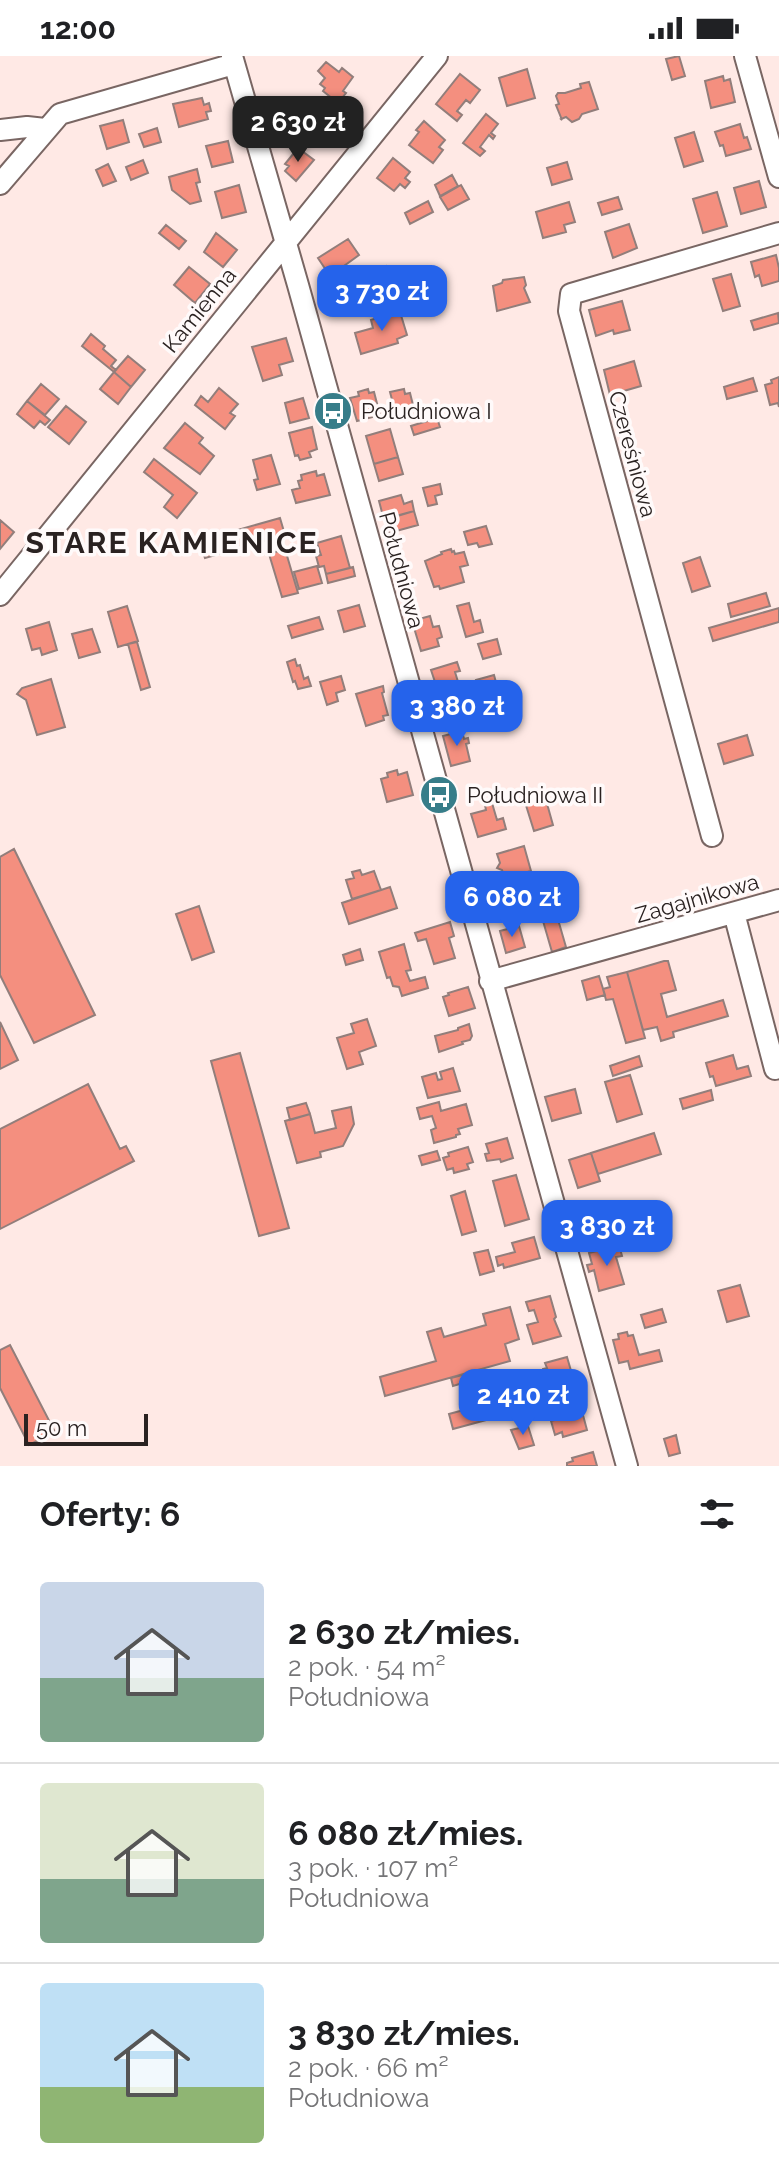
<!DOCTYPE html>
<html lang="pl">
<head>
<meta charset="utf-8">
<style>
  body { margin:0; font-family:Raleway,sans-serif; background:#f2f2f2; color:#202124; height:100vh; display:flex; flex-direction:column; font-size:30px; white-space:nowrap }
  * { box-sizing:border-box; margin:0 }
  p { font-size:26px; color:#757577 }
  .icon { flex:none; width:44px; height:44px; fill:none; stroke:currentColor; stroke-width:2; stroke-linecap:round; stroke-linejoin:round }
  .map { position:relative; height:1410px; overflow:hidden }
  .sheet { display:flex; flex-direction:column; background:#fff; flex:1 }
  .sheet>* { flex:none }
  .scale { position:absolute; left:24px; bottom:20px; width:124px; box-sizing:border-box; padding-left:8px; border:4px solid #2a2221; border-top:0; font-size:22px; line-height:28px; white-space:nowrap; color:#2a2221; -webkit-text-stroke:6px #fffafa; paint-order:stroke }
  .price { position:absolute; translate:-50% -68px; padding:0 18px; border-radius:16px; background:#2563eb; color:#fff; font-size:26px; line-height:52px; filter:drop-shadow(0 2px 4px #0008) }
  .price::after { content:''; position:absolute; left:50%; top:48px; width:24px; height:18px; margin-left:-12px; background:inherit; clip-path:polygon(0 0,100% 0,50% 100%) }
  .price.active { background:#222; color:#fff }
  ul { padding:0; list-style:none }
  li { display:flex; align-items:center; gap:24px; height:200px; padding:0 40px }
  li+li { border-top:2px solid #e0e0e0 }
  li span { display:grid; place-items:center; flex:none; width:224px; height:160px; border-radius:8px; color:#555 }
  li>.icon { margin-inline-start:auto }
  span .icon { width:96px; height:96px; fill:#fffc; stroke-width:1 }
  li b { font-size:34px }
  h2 { display:flex; justify-content:space-between; align-items:center; height:96px; padding:0 40px; font-size:34px }
  .status { display:flex; justify-content:space-between; align-items:center; height:56px; padding:0 40px; background:#fff; direction:ltr }
  .status svg { height:22px; fill:currentColor }
  .map>svg:first-child { display:block }
  .building { fill:#f48f7f; stroke:#927e7b; stroke-width:2 }
  .lines { fill:none; stroke-linecap:round; stroke-linejoin:round }
  .minor-casing { stroke:#796663; stroke-width:24 }
  .minor { stroke:#fff; stroke-width:20 }
  .labels { text-anchor:middle; dominant-baseline:central; stroke-width:7; stroke-linejoin:round; paint-order:stroke }
  .street-label { font-size:22px; fill:#2a2221; stroke:#fffafa }
  .poi-label { font-size:22px; fill:#2a2221; stroke:#fffafa; text-anchor:start }
  .district-label { font-size:30px; font-weight:bold; letter-spacing:2px; fill:#2a2221; stroke:#fffafa }
</style>
</head>
<body>
<div class="status"><b>12:00</b><svg viewBox="0 0 49 12"><path d="M0 12V9h3v3zM5 12V6h3v6zM10 12V3h3v9zM15 12V0h3v12zM26 1h20v11H26zM47 4h2v5h-2z"/></svg></div>
<div class="map">
<svg width="779" height="1410" viewBox="0 0 779 1410">
  <rect width="100%" height="100%" fill="#ffe9e5"/>
  <!-- building -->
  <path class="building" d="M679,0L685,20L672,24L666,3Z
    M326,6L339,16L342,12L353,21L343,35L346,37L338,47L323,35L325,32L320,28L325,22L318,15Z
    M527,13L535,42L507,50L499,22Z
    M460,18L480,34L470,47L466,44L457,55L462,59L457,65L436,48Z
    M723,20L724,25L730,23L735,46L711,52L705,25Z
    M589,26L598,53L582,58L579,63L572,66L566,61L561,63L562,64L556,49L559,48L556,40L558,37H565L581,32L580,28Z
    M202,42L204,49L209,47L211,55L206,56L208,63L179,71L173,48Z
    M323,55L330,62L329,64L332,67L334,65L341,71L323,89L306,75Z
    M486,58L498,68L491,77L495,80L493,83L489,79L480,91L485,95L480,100L463,87Z
    M293,61L300,75L281,85L274,72Z
    M123,64L129,86L107,93L100,70Z
    M424,65L445,84L439,91L443,94L433,107L409,89L419,76L416,74Z
    M740,68L744,82L747,81L751,93L726,100L723,89L720,90L715,76Z
    M157,72L161,86L144,91L139,78Z
    M694,76L703,105L684,111L675,82Z
    M228,85L233,106L212,111L206,90Z
    M298,92L314,104L296,125L285,115L289,110L285,108Z
    M393,102L410,116L405,122L410,126L405,132L400,128L394,135L377,122Z
    M143,104L148,117L131,124L126,111Z
    M567,106L572,123L552,129L547,112Z
    M108,108L116,125L103,130L96,114Z
    M197,113L200,126L196,127L201,145L190,148L172,134L169,121Z
    M452,119L458,130L440,140L435,129Z
    M759,125L766,151L741,158L734,132Z
    M239,129L246,156L222,162L215,136Z
    M461,129L469,143L448,154L440,141Z
    M717,136L727,170L703,177L693,143Z
    M618,141L622,153L602,159L598,147Z
    M428,145L433,156L410,168L405,157Z
    M569,146L575,166L564,169L566,176L543,182L536,156Z
    M629,168L637,192L613,202L605,176Z
    M166,169L186,185L179,193L159,177Z
    M216,177L237,194L223,211L204,196Z
    M348,183L359,199L330,220L318,202Z
    M776,199L779,212V225L762,230L759,219L755,221L751,206Z
    M386,210L395,225L381,233L373,217Z
    M189,211L210,228L195,247L174,229Z
    M366,218L367,220L370,219L377,232L374,234L372,231L346,245L341,237L348,234L347,232L364,222L363,220Z
    M731,218L740,250L723,255L713,223Z
    M425,221L429,231L408,239L404,229Z
    M524,221L526,229L524,232L530,246L497,255L493,230L502,227L503,224Z
    M622,245L630,274L614,278L613,274L596,280L589,254Z
    M389,255L390,259L400,256L407,279L397,283L398,287L361,298L355,277L373,272L371,264L381,261L380,258Z
    M778,257L779,267L754,274L751,265Z
    M91,278L105,290L103,293L116,304L111,310L116,314L114,316L82,290Z
    M286,282L293,305L279,309L282,319L263,325L252,291Z
    M128,300L145,314L131,331L114,316Z
    M634,305L641,330L610,339L604,314Z
    M114,316L131,331L118,348L100,333Z
    M779,321V351L778,347L770,349L765,329L772,327L771,324Z
    M753,322L757,335L727,343L724,331Z
    M41,328L59,343L45,359L27,345Z
    M219,332L238,348L230,357L235,360L225,373L195,349L201,340L208,346Z
    M368,333L369,337L374,336L380,359L357,365L350,342L359,340L358,336Z
    M404,333L405,338L410,337L413,349L395,355L390,336Z
    M303,342L309,362L290,367L285,347Z
    M27,345L50,364L45,369L40,365L34,372L17,358Z
    M66,350L86,366L69,388L48,371Z
    M437,362L440,371L414,379L411,370Z
    M185,367L203,382L199,387L214,400L200,418L164,392Z
    M312,371L317,393L309,396L311,401L300,404L298,399L295,400L289,377Z
    M390,373L398,401L374,408L366,380Z
    M271,399L280,428L257,434L254,424L258,423L253,404Z
    M398,401L403,418L379,425L374,408Z
    M154,403L197,437L177,462L164,451L173,439L144,416Z
    M316,415L317,420L324,418L330,439L296,447L292,434L300,432L298,425L302,424L301,419Z
    M440,428L442,438L435,440L437,448L428,450L423,432Z
    M401,439L404,448L412,445L414,455L384,464L379,445Z
    M414,455L418,469L389,477L385,463Z
    M280,462L285,479L205,502L199,485Z
    M0,464L14,476L0,493Z
    M486,470L492,488L479,491L477,487L468,489L464,476Z
    M341,480L350,512L326,518L324,510L319,511L316,500L321,499L317,487Z
    M285,493L298,537L282,541L269,498Z
    M451,493L452,496L454,495L455,498L464,496L468,509L460,511L464,526L440,533L439,530L434,531L425,505L442,498L441,496Z
    M700,501L710,530L692,536L683,507Z
    M317,510L322,527L299,533L294,516Z
    M353,511L355,520L328,527L326,518Z
    M766,537L770,550L731,561L728,548Z
    M469,547L474,566L480,564L483,576L466,581L457,550Z
    M359,549L365,570L344,576L338,555Z
    M127,550L138,585L118,591L108,556Z
    M779,552V566L713,585L709,572Z
    M430,560L433,571L439,570L442,581L437,583L439,590L421,595L412,565Z
    M319,561L323,573L292,582L288,570Z
    M49,566L57,594L42,599L40,592L32,594L26,573Z
    M92,573L100,596L79,602L72,578Z
    M497,583L501,598L483,603L478,588Z
    M137,586L150,631L141,634L128,588Z
    M295,603L297,610L300,609L304,623L308,621L311,630L298,633L295,625L293,626L287,606Z
    M457,606L460,615L455,616L459,629L438,635L431,614Z
    M494,619L498,634L480,639L476,624Z
    M341,620L345,634L336,637L338,645L327,649L320,626Z
    M51,623L65,671L37,679L26,644L17,638L22,632Z
    M383,630L384,636L382,637L388,659L383,660L384,664L366,670L356,638Z
    M458,630L462,644L468,642L470,648L463,650L464,655L452,659L450,654L443,656L437,636Z
    M495,660L497,668L478,674L476,666Z
    M462,675L464,683L468,682L469,687L466,688L470,705L451,710L443,680Z
    M747,679L753,699L724,708L718,688Z
    M397,714L398,719L407,716L413,739L387,746L381,723L388,721L387,717Z
    M544,737L553,769L534,775L524,743Z
    M492,747L497,764L503,762L506,773L478,781L471,758L486,754L485,749Z
    M524,790L531,815L505,822L502,814L497,812L500,807L497,798Z
    M14,793L95,959L34,987L0,919V801Z
    M360,814L362,819L374,815L381,834L352,843L346,824L354,822L352,816Z
    M553,820L561,848L521,860L517,845L534,840L530,827Z
    M390,831L397,852L349,868L342,847Z
    M199,850L214,896L192,904L176,858Z
    M557,860L566,891L552,896L543,865Z
    M450,866L454,880L449,882L455,902L434,908L426,883L418,885L415,877Z
    M519,870L525,891L506,897L500,875Z
    M404,888L411,914L406,915L410,925L425,921L428,932L402,940L399,931L393,930L390,921L387,922L379,896Z
    M360,893L363,904L346,909L343,899Z
    M664,905H668L676,934L661,938L667,961L723,944L728,960L673,976L674,981L661,985L657,971L643,974L627,916Z
    M627,916L645,982L626,987L613,943L606,944L603,933L610,931L607,921Z
    M599,920L605,939L587,944L582,925Z
    M468,931L475,952L449,960L443,941L449,939L448,937Z
    M367,963L376,990L359,996L363,1008L347,1013L337,982L354,977L351,968Z
    M0,966L18,1004L0,1013Z
    M469,968L472,980L470,984L462,986L463,988L439,996L435,980L458,974V972Z
    M240,997L289,1172L259,1180L211,1005Z
    M733,999L737,1013L748,1010L751,1020L716,1030L713,1020L710,1021L706,1007Z
    M639,1000L642,1010L613,1020L610,1010Z
    M453,1012L460,1035L428,1042L422,1021L436,1017L438,1024L442,1023L440,1016Z
    M630,1019L642,1058L617,1066L605,1026Z
    M88,1028L120,1093L126,1090L134,1105L0,1173V1073Z
    M575,1033L581,1057L552,1065L545,1041Z
    M711,1034L713,1044L683,1053L680,1043Z
    M439,1046L441,1055L466,1048L472,1069L458,1073L460,1078L456,1079V1081L434,1087L431,1074L436,1072L432,1060L420,1063L417,1052Z
    M306,1047L310,1058L290,1064L287,1052Z
    M351,1051L354,1068L343,1090L320,1096L321,1101L297,1107L285,1065L310,1058L315,1077L336,1072L332,1055Z
    M654,1077L661,1098L598,1118L591,1097Z
    M507,1082L513,1102L501,1106L500,1103L487,1105L485,1098L489,1097L486,1088Z
    M468,1091L473,1106L467,1108L469,1113L454,1117L453,1112L447,1114L443,1102L449,1100L448,1097Z
    M437,1095L440,1104L422,1109L419,1100Z
    M591,1097L600,1125L578,1132L569,1104Z
    M516,1119L529,1163L505,1170L493,1125Z
    M465,1135L476,1175L462,1179L451,1140Z
    M607,1147L614,1171L589,1178L582,1154Z
    M651,1149L659,1177L645,1181L637,1154Z
    M534,1181L540,1202L504,1212L503,1208L498,1210L496,1201L515,1196L512,1187Z
    M619,1189L622,1200L616,1201L624,1228L599,1235L594,1214L589,1216L587,1209L592,1208L589,1197Z
    M488,1194L494,1215L480,1219L474,1197Z
    M740,1229L749,1260L727,1266L718,1235Z
    M550,1240L556,1261L554,1263L561,1280L533,1288L527,1269L538,1266L534,1254L529,1255L526,1246Z
    M510,1251L519,1283L505,1288L510,1305L385,1340L380,1321L436,1305L427,1276L441,1272L444,1281L486,1269L483,1258Z
    M662,1253L666,1266L645,1272L641,1259Z
    M627,1276L628,1280L633,1279L639,1299L659,1294L662,1305L630,1313L628,1305L619,1307L613,1284L619,1283L618,1278Z
    M10,1289L55,1376L29,1389L0,1332V1294Z
    M567,1301L574,1325L545,1333L540,1317L543,1316V1313L547,1312L545,1307Z
    M477,1315L479,1322L453,1330L451,1322Z
    M517,1315L527,1349L512,1353L511,1350L501,1352V1349L510,1346L502,1319Z
    M545,1334L549,1347L530,1352L526,1339Z
    M573,1340L575,1349L580,1348L587,1374L563,1381L562,1376L555,1379L551,1365L558,1363L556,1355L560,1353L558,1344Z
    M497,1345L501,1360L453,1373L449,1358Z
    M528,1370L534,1389L519,1393L511,1374Z
    M676,1379L680,1397L669,1400L664,1383Z
    M593,1396L597,1410H567V1407L573,1405L572,1402Z"/>
  <g class="lines">
    <defs>
      <path id="minor" d="M232,0L298,229L627,1410
        M745,0L779,121
        M0,74L27,71L45,73
        M0,128L60,58L234,8
        M0,539L437,0
        M712,780L569,255L571,238L779,177
        M734,857L775,1013
        M490,925L779,844"/>
    </defs>
    <!-- minor casing -->
    <use href="#minor" class="minor-casing"/>
    <!-- minor -->
    <use href="#minor" class="minor"/>
  </g>
  <!-- icons -->
  <defs>
    <symbol id="bus-disc" viewBox="-11 -11 22 22"><circle r="9.5" fill="#377d89" stroke="#fffafa"/><path d="M-5-6H5V4H4V6H2V4H-2V6H-4V4H-5ZM-3.5-4V0h7V-4ZM-3.5 1.2v1.5H-2V1.2ZM2 1.2v1.5H3.5V1.2Z" fill="#fff"/></symbol>
  </defs>
  <g fill-rule="evenodd">
    <use href="#bus-disc" x="311" y="333" width="44" height="44"/>
    <use href="#bus-disc" x="417" y="717" width="44" height="44"/>
  </g>
  <g class="labels">
    <!-- street labels -->
    <g class="street-label">
      <text transform="translate(199 254) rotate(-51)">Kamienna</text>
      <text transform="translate(633 398) rotate(75)">Czereśniowa</text>
      <text transform="translate(402 514) rotate(75)">Południowa</text>
      <text transform="translate(697 842) rotate(-16)">Zagajnikowa</text>
    </g>
    <!-- poi labels -->
    <g class="poi-label">
      <text x="361" y="355">Południowa I</text>
      <text x="467" y="739">Południowa II</text>
    </g>
    <!-- district labels -->
    <g class="district-label">
      <text x="172" y="486">STARE KAMIENICE</text>
    </g>
  </g>
</svg>
<div class="scale">50 m</div>
<b class="price active" style="left:298px;top:108px">2 630 zł</b>
<b class="price" style="left:382px;top:277px">3 730 zł</b>
<b class="price" style="left:457px;top:692px">3 380 zł</b>
<b class="price" style="left:512px;top:883px">6 080 zł</b>
<b class="price" style="left:607px;top:1212px">3 830 zł</b>
<b class="price" style="left:523px;top:1381px">2 410 zł</b>
</div>
<section class="sheet">
<h2>Oferty: 6<svg class="icon" aria-label="filters" viewBox="0 0 24 24"><path d="M4 7h16M4 17h16"/><circle cx="9" cy="7" r="2"/><circle cx="15" cy="17" r="2"/></svg></h2>
<ul>
<li><span style="background:linear-gradient(#c9d6e8 60%,#7fa58c 0)"><svg class="icon" aria-label="home" viewBox="0 0 24 24"><path d="M3 11l9-7 9 7M6 9v11h12V9"/></svg></span><div><b>2 630 zł/mies.</b><p>2 pok. · 54 m²</p><p>Południowa</p></div></li>
<li><span style="background:linear-gradient(#dfe7d0 60%,#7fa58c 0)"><svg class="icon" aria-label="home" viewBox="0 0 24 24"><path d="M3 11l9-7 9 7M6 9v11h12V9"/></svg></span><div><b>6 080 zł/mies.</b><p>3 pok. · 107 m²</p><p>Południowa</p></div></li>
<li><span style="background:linear-gradient(#bfe0f5 65%,#8fb573 0)"><svg class="icon" aria-label="home" viewBox="0 0 24 24"><path d="M3 11l9-7 9 7M6 9v11h12V9"/></svg></span><div><b>3 830 zł/mies.</b><p>2 pok. · 66 m²</p><p>Południowa</p></div></li>
</ul>
</section>
</body>
</html>
